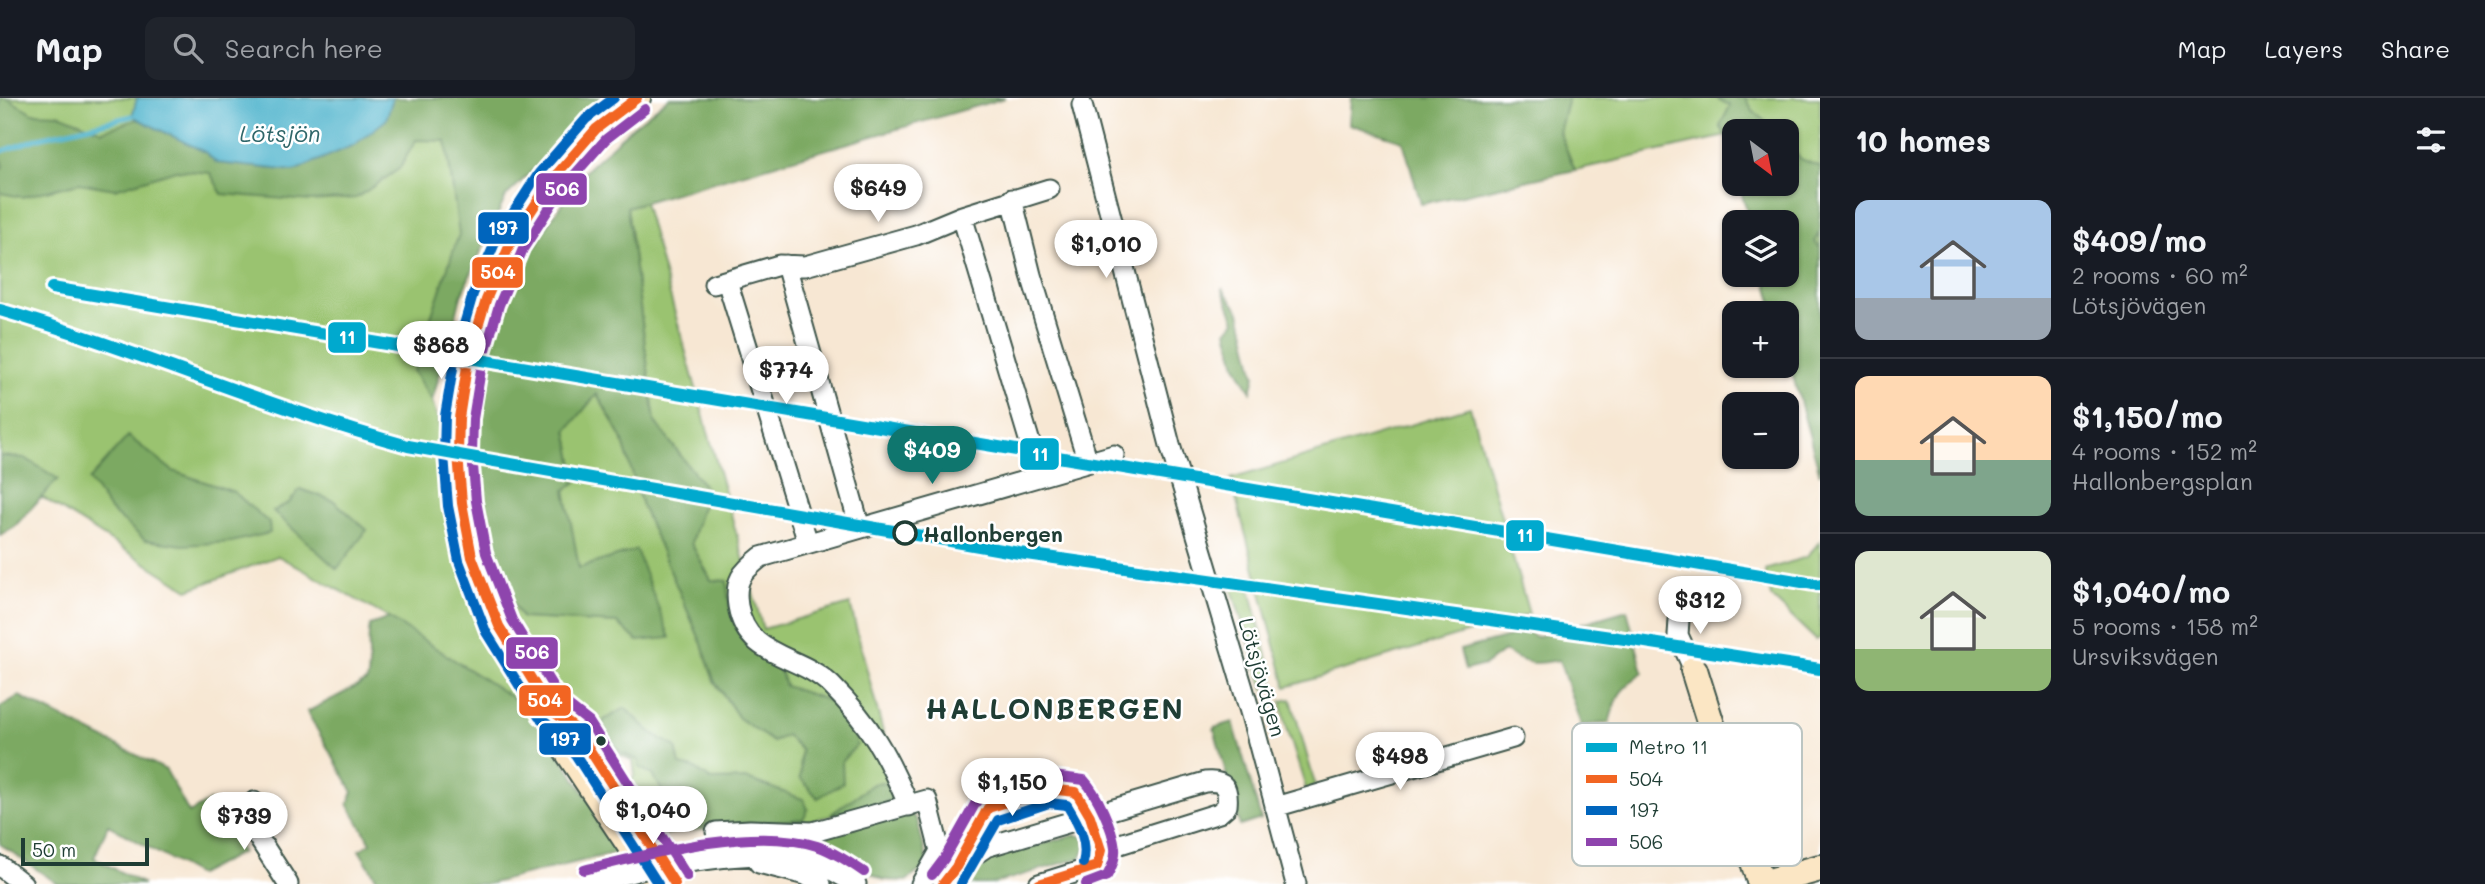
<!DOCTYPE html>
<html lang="en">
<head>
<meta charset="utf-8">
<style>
  body { margin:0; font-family:Mali,sans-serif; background:#20242c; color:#f1f3f6; height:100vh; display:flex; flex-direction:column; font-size:26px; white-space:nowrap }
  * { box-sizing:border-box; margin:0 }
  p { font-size:23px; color:#9ea1a6 }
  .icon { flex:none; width:38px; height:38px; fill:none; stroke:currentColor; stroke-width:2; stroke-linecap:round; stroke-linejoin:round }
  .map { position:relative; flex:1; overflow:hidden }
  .drawer { display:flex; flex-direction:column; background:#171b24; width:665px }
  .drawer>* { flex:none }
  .needle { width:46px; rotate:148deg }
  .buttons { position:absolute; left:1722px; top:21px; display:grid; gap:14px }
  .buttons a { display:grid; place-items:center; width:77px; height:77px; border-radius:14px; background:#171b24; box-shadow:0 2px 5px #0004; font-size:35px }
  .scale { position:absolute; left:21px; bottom:18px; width:128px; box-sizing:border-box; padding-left:7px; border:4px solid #1f3d34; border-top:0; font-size:19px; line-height:24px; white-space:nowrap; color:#1f3d34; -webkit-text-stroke:5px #fff; paint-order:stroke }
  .price { position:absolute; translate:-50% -60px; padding:0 16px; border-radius:24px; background:#fff; color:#222; font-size:23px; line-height:46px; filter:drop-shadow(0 2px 4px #0008) }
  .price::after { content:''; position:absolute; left:50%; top:42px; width:21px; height:16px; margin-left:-10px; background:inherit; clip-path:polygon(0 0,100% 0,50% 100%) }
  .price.selected { background:#0f766e; color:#fff }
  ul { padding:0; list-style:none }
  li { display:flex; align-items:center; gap:21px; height:175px; padding:0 35px }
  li+li { border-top:2px solid #363941 }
  li span { display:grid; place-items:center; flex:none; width:196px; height:140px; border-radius:14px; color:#555 }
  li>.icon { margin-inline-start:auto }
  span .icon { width:84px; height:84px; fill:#fffc; stroke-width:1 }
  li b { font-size:30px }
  h2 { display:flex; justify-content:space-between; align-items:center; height:84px; padding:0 35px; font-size:30px }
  header { display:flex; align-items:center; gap:42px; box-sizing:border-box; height:98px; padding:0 35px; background:#171b24; border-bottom:2px solid #363941 }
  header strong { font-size:33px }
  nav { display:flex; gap:38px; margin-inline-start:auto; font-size:24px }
  .search { width:490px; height:63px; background:#20242c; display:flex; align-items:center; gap:18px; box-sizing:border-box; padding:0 24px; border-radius:14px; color:#9ea1a6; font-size:26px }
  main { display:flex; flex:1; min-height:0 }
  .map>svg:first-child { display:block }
  .green { fill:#9ac370; stroke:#5c8052; stroke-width:2 }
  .forest { fill:#7ba962; stroke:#4d734b; stroke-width:2 }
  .water { fill:#4db3cc; stroke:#367880; stroke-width:2 }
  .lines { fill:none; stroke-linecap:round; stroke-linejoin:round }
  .stream { stroke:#4db3cc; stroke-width:5 }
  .street-casing { stroke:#3f564c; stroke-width:23 }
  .secondary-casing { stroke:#3f564c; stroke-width:30 }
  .street { stroke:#fff; stroke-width:19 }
  .secondary { stroke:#fbe6c4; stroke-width:26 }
  .street-bridge-casing { stroke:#3f564c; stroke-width:23; stroke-linecap:butt }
  .street-bridge { stroke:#fff; stroke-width:19 }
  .bus-1-casing { stroke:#fff; stroke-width:16 }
  .bus-2-casing { stroke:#fff; stroke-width:16 }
  .bus-3-casing { stroke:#fff; stroke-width:16 }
  .bus-1 { stroke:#f26522; stroke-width:10 }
  .bus-2 { stroke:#0065bd; stroke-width:10 }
  .bus-3 { stroke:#8e44ad; stroke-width:10 }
  .metro-1-casing { stroke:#fff; stroke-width:18 }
  .metro-1 { stroke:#00a9ce; stroke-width:12 }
  .stop-dot { fill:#fff; stroke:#1f3d34; stroke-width:3.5 }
  .bus-dot { fill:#1f3d34; stroke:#fff; stroke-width:2.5 }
  .labels { text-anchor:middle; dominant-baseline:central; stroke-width:5; stroke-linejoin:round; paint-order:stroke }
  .stop-label { font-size:21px; font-weight:bold; fill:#1f3d34; stroke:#fff; text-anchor:start }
  .street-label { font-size:21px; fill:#1f3d34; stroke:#fff }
  .water-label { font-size:23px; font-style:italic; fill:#2f6669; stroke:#fff }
  .district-label { font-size:28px; font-weight:bold; letter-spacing:2px; fill:#1f3d34; stroke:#fff }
  .key { fill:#fff; stroke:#bcc5c2; stroke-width:2 }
  .key-label { font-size:19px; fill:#1f3d34 }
  .line-badge { stroke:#fff; stroke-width:2.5 }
  .badge-label { font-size:19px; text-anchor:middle; font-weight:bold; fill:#fff }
</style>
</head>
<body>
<header>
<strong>Map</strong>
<div class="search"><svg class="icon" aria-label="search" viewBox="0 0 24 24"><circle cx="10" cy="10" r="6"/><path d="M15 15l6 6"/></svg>Search here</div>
<nav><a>Map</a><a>Layers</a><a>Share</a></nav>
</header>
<main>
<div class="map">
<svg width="1820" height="786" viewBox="0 0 1820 786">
  <rect width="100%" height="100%" fill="#fff"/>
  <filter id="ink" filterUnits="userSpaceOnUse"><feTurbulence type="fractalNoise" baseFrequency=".0143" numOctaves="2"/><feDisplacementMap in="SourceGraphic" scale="14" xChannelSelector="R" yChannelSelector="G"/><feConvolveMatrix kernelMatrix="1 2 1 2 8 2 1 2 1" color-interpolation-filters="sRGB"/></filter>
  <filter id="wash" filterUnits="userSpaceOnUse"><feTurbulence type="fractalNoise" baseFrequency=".00686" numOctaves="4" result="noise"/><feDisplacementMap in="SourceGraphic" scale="28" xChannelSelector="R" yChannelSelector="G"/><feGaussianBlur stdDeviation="1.57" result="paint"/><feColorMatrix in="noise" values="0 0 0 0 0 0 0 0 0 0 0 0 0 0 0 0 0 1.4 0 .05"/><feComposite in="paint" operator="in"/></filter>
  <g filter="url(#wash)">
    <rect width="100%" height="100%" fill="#f7e7d3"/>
    <!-- green -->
    <path class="green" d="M0,0H608L506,98L462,195L432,303L445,343L447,395L460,456L479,517L530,611L389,520L278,458L188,492L43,400L0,420Z
      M1568,0H1820V376L1787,256V215H1775L1765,177H1787V124H1750L1739,86H1787V33H1734V67L1726,38L1575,72L1559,34Z
      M644,104L763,531L850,506L901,704L806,723L683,733L658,738L629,686L635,677L633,663L618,656L600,631L594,632L578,613L562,599L523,542L499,493L504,492L522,520L617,525L579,471L565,392L577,383L567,332L596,295L622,340L642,408L702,546L714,583L739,620L786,636L801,652L800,680L818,700L779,568L750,549L733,525L727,503V483L711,482L691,445L707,392L655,324L627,109Z
      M1470,309L1529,516L1286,589L1231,381Z
      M1820,443V540L1816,542L1771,499L1765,472L1807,459Z
      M1248,483L1275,589L1264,591L1231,489Z
      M1291,601L1315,686L1307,694L1286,627L1281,603Z"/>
    <!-- forest -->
    <path class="forest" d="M0,0H6L33,15L59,16L102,33L138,21L205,54L217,65L294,73L354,47L385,22L393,0H608L506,98L462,195L432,303L413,273L459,136L446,43L416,42L399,71L356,100L311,103L222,96L210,75L176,72L115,91L79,85L22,99L0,95V71L3,69L0,56Z
      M669,0H1005L627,109L655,324L707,392L691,445L711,482L727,483C728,507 732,531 750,549C770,568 775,556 785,588L830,603L851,620L857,647L842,663L843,685L818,700L800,680L801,652L786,637L773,644L739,620L714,582L702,546L642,408L622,340L597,296L567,332L577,383L565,392L579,470L636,452L670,540L638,543L617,525L522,520L502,488L479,412L467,321L482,264L521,172L548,126L586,72L631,30Z
      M1351,0H1568L1559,34L1575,72L1421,106L1403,43L1349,26Z
      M1716,0H1745L1753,12L1775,33H1734V67L1726,38L1720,28L1730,8Z
      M1787,47L1801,61L1820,69V135L1815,144L1820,150V376L1787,256V215H1775L1765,177H1787V124H1750L1739,86H1787Z
      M1222,190L1240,214L1255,278L1251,294L1236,267L1227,233L1235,223Z
      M128,338L173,373L234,394L269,425L270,435L231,444L183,447L145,442L110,412L89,382Z
      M0,358L25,360L58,381L15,428L0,437Z
      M300,391L334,403L367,432L337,471L273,413L289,405Z
      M1627,512L1643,574C1619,593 1617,596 1609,625L1581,627L1559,562C1533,567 1527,567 1504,553L1485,567L1465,572L1460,552L1527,534L1536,539Z
      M389,520L530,611L622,753L488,786H380L359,752L371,745L348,706L353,694L307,614L367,583C372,564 366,546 370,527Z
      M19,598L166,672L189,715L210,703L242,754L198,777L108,727L94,760L143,786H58L0,746V609Z
      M625,610L652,635L676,649L680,667L694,670L711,682L747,681L803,701L808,711L803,721L684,730L653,677L639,669L638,662L620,654L602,629L604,622Z
      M1233,624L1261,721L1240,728L1214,630Z
      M881,684L893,689L896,698L889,703L831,716L873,686Z
      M908,712L917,722L928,767L906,783L884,782L833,756L828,748V737Z
      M1076,737L1084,739L1086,750L1080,760L992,786H966L965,781L987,760Z"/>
    <!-- water -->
    <path class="water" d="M137,0H393L386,22L354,47L294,73L217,65L205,54L132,18Z"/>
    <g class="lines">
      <!-- stream -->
      <path class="stream" d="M0,54L39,40L132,18"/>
    </g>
  </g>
  <g filter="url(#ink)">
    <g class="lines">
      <defs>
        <path id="street" d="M1082,7L1170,347L1251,617L1296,786
          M1012,101L1031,177L1088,364
          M962,118L1040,378
          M786,167L860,430
          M727,183L808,445
          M714,186L779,167L805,168L916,137L962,118L1049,91
          M1680,507L1678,537L1694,572
          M254,704L256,736L288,786
          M909,708C887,657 871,627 831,587C798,555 747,561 738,508C734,482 742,474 761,459L1114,357
          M1275,709L1513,640
          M716,734L750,732L813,734L927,702L940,753L921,786
          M727,759L769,756L811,760L856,786
          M759,765L806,777L821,786
          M0,768L23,786
          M956,769L986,749L1205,684C1224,682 1229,689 1227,708L1219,715L1101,752
          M943,786L956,769L988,710L1048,691L1076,694L1090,718L1101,752L1097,768L1039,786"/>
        <path id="secondary" d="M637,0L596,31L550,84L511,144L486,202L468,262L459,320L458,356L462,405L472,459L499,528L550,611L561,643L656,786
          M1694,572L1761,786
          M550,611L577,632L624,705
          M1762,786L1820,770"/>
      </defs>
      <!-- street casing -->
      <use href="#street" class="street-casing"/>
      <!-- secondary casing -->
      <use href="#secondary" class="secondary-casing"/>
      <!-- street -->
      <use href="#street" class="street"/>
      <!-- secondary -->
      <use href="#secondary" class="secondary"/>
      <defs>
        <path id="street-bridge" d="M587,786L656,768L727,759"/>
      </defs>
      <!-- street-bridge casing -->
      <use href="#street-bridge" class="street-bridge-casing"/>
      <!-- street-bridge -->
      <use href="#street-bridge" class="street-bridge"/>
      <defs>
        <path id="bus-1" d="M637,0L596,31L550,84L511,144L486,202L468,262L459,320L458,356L462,405L472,459L499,528L550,611L577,632L675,786
          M1076,694L1090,718L1101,752L1097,768
          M943,786L956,769L988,710L1048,691L1076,694
          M1039,786L1097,768"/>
        <path id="bus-2" d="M614,0L586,21L539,75L498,138L473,196L455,258L445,318L444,357L448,408L459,463L486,534L539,619L566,642L658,786
          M961,786L998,722L1049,705L1067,707C1078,725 1089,744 1083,765"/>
        <path id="bus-3" d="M645,11L606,41L561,92L523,151L499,207L482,265L473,321L472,356L476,403L486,455L512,522L561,602L589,624L687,778
          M584,772C648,756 753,727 817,748C834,754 849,764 864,774
          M932,777L944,761L979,699L1045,677L1084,682C1097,696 1113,731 1115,750C1116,759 1111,771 1107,778L1086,786"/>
      </defs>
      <!-- bus-1 casing -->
      <use href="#bus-1" class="bus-1-casing"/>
      <!-- bus-2 casing -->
      <use href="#bus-2" class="bus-2-casing"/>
      <!-- bus-3 casing -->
      <use href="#bus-3" class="bus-3-casing"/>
      <!-- bus-1 -->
      <use href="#bus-1" class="bus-1"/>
      <!-- bus-2 -->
      <use href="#bus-2" class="bus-2"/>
      <!-- bus-3 -->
      <use href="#bus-3" class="bus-3"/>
      <defs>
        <path id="metro-1" d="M52,190L1820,487
          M0,212C138,252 269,310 408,348L1019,455L1639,543L1820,571"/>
      </defs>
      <!-- metro-1 casing -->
      <use href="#metro-1" class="metro-1-casing"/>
      <!-- metro-1 -->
      <use href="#metro-1" class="metro-1"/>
    </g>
  </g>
  <!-- markers -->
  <circle class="stop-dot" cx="905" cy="435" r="11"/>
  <circle class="bus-dot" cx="601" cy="643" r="6"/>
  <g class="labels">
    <!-- stop labels -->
    <g class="stop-label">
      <text x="923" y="435">Hallonbergen</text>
    </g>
    <!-- street labels -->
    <g class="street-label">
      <text transform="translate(1263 579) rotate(74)">Lötsjövägen</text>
    </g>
    <!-- water labels -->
    <g class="water-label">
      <text x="280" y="35">Lötsjön</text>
    </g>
    <!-- district labels -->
    <g class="district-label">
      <text x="1055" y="610">HALLONBERGEN</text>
    </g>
  </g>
  <!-- legend -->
  <rect x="1572" y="625" width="230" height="143" rx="10" class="key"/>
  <rect x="1586" y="645" width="31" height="9" fill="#00a9ce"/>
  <rect x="1586" y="677" width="31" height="8" fill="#f26522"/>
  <rect x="1586" y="708" width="31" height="9" fill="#0065bd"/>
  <rect x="1586" y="740" width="31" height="8" fill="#8e44ad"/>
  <g class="key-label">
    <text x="1629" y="656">Metro 11</text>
    <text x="1629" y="688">504</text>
    <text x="1629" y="719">197</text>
    <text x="1629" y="751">506</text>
  </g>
  <g class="line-badge">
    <rect x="535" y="74" width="53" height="34" rx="7" fill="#8e44ad"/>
    <rect x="477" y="113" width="53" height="34" rx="7" fill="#0065bd"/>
    <rect x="471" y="158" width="53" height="33" rx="7" fill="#f26522"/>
    <rect x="327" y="223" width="40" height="33" rx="7" fill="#00a9ce"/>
    <rect x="1019" y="339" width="41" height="34" rx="7" fill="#00a9ce"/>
    <rect x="1505" y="421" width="40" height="33" rx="7" fill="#00a9ce"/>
    <rect x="505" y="538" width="54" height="34" rx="7" fill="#8e44ad"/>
    <rect x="518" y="586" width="54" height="33" rx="7" fill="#f26522"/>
    <rect x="538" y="624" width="54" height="34" rx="7" fill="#0065bd"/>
  </g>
  <g class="badge-label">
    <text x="562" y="98">506</text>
    <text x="503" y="137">197</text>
    <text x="498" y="181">504</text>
    <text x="347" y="246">11</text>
    <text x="1040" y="363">11</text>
    <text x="1525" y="444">11</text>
    <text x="532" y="561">506</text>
    <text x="545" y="609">504</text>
    <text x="565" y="648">197</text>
  </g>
</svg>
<div class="buttons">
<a><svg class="needle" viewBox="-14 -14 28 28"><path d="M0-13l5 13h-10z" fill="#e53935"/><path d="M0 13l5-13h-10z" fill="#9ea1a6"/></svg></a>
<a><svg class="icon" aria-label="layers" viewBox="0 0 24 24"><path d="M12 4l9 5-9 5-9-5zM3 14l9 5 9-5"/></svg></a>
<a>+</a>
<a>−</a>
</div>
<div class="scale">50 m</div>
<b class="price" style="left:878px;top:126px">$649</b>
<b class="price" style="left:1106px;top:182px">$1,010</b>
<b class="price" style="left:441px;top:283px">$868</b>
<b class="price" style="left:786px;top:308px">$774</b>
<b class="price selected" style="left:932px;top:388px">$409</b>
<b class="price" style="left:1700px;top:538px">$312</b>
<b class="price" style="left:1400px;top:694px">$498</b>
<b class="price" style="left:1012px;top:720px">$1,150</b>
<b class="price" style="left:653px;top:748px">$1,040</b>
<b class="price" style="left:244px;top:754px">$739</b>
</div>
<section class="drawer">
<h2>10 homes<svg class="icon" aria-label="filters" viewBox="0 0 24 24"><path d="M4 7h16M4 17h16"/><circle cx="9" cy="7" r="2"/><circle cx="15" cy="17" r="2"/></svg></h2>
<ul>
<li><span style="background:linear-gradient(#a9c7e8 70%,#9aa5b1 0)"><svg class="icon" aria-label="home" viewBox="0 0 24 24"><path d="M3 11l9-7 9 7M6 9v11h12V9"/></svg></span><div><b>$409/mo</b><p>2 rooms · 60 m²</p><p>Lötsjövägen</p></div></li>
<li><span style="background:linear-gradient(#ffd9b3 60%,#7fa58c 0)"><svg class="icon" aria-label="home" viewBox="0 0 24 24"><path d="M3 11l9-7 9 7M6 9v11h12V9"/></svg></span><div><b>$1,150/mo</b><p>4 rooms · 152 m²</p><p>Hallonbergsplan</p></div></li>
<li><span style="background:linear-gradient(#dfe7d0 70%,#8fb573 0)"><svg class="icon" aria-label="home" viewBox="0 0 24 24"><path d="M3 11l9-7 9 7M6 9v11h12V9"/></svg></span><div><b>$1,040/mo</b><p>5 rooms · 158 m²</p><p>Ursviksvägen</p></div></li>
</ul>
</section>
</main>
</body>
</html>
